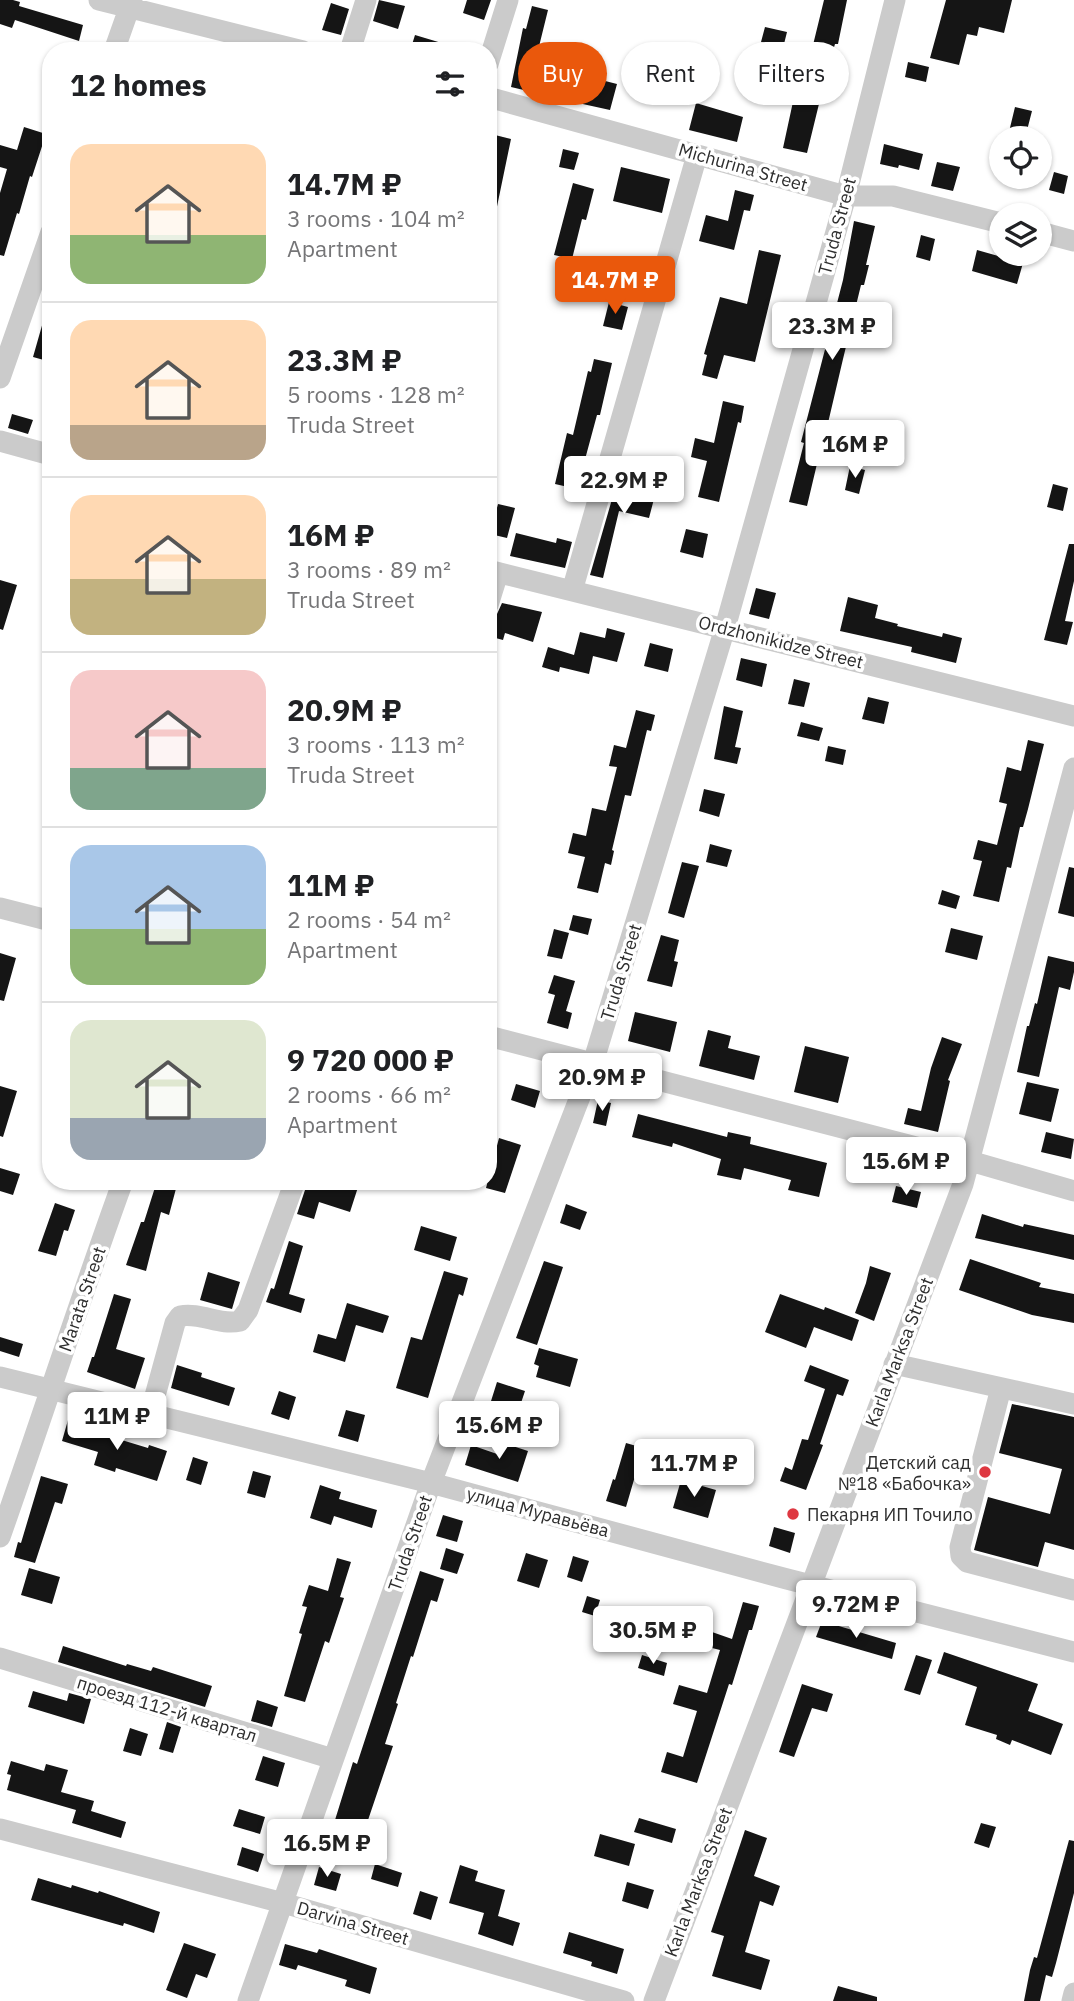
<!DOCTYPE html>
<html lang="en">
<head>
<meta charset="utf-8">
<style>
  body { margin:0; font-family:"IBM Plex Sans",sans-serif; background:#f2f2f2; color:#202124; height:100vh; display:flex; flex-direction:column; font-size:26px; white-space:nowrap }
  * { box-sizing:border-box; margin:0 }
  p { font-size:23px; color:#757577 }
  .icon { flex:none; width:38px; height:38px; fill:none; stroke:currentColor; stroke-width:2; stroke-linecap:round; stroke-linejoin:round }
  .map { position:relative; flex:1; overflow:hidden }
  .side { position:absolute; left:42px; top:42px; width:455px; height:1148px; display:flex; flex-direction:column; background:#fff; border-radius:28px; box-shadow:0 2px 5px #0004 }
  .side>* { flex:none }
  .top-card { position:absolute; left:518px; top:42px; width:450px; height:63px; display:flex; gap:14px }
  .controls { position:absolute; left:989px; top:126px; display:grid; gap:14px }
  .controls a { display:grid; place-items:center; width:63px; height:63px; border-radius:50%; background:#fff; box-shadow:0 2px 5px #0004; font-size:35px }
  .price { position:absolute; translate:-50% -60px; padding:0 16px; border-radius:7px; background:#fff; color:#222; font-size:23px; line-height:46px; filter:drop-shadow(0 2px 4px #0008) }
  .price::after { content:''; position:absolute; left:50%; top:42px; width:21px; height:16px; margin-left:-10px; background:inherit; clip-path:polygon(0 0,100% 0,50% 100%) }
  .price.active { background:#ea580c; color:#fff }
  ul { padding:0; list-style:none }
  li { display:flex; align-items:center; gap:21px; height:175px; padding:0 28px }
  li+li { border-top:2px solid #e0e0e0 }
  li span { display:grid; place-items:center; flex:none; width:196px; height:140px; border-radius:21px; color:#555 }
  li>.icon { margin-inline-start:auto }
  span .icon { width:84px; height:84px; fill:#fffc; stroke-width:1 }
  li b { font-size:30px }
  h2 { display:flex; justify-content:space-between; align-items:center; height:84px; padding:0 28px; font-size:30px }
  .tag { padding:0 24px; border-radius:32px; background:#fff; box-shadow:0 2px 5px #0004; font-size:24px; line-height:63px }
  .tag.active { background:#ea580c; color:#fff }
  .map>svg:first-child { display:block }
  .building { fill:#151515 }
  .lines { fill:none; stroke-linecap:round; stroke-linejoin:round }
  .minor { stroke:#cbcbcb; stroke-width:21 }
  .poi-dot { fill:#de3841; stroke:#fff; stroke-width:2.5 }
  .labels { text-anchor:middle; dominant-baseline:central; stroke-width:7; stroke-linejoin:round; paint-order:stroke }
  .street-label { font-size:18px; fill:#2e2e2e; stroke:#fff }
  .poi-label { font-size:18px; fill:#2e2e2e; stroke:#fff; text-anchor:end }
</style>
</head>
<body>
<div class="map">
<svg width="1074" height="2001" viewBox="0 0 1074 2001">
  <rect width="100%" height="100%" fill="#fff"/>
  <!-- building -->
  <path class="building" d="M0,0H13L20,2L19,6L83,25L79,41L15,20L12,28L0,24Z
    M379,0L405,6L398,29L373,21Z
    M467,0H491L484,20L463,13Z
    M824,0H847L838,44H835L828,67L807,153L783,148L802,60L794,58L798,42L813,45Z
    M946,0H1012L1004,33L979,27L977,36L967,34L959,65L930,58Z
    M331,3L349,9L341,35L322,30Z
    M532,6L548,10L528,91L511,87L523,28L526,29Z
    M765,27L787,32L783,48L761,42Z
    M415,35L455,47V51H410Z
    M908,62L929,67L926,82L905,77Z
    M566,71L617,84L610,110L560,99Z
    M696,103L743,117L737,142L689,130Z
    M1015,107L1032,111L1025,138L1008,136Z
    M24,127L46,134L32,177L30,176L19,214L17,213L4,256L0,255V193L7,169L0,167V145L17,150Z
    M495,135L511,139L494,221H488V164Z
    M884,144L923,154L919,170L899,165L898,168L880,164Z
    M563,149L579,153L574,170L559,167Z
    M937,162L960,167L953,191L931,186Z
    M621,167L670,179L662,213L613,201Z
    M1054,172L1068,176L1064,194L1049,190Z
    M573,183L594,189L586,220L582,219L572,259L554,255Z
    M735,190L754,195L750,211L744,210L734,250L699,241L706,215L728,221Z
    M854,221L875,226L866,265H869L864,285H861L843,359L828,423L831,424L825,448L821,447L807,506L789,502L804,443L801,442L843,280Z
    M921,235L935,239L930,261L916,257Z
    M759,250L781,255L755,362L724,355L717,379L702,375L707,355L704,354L720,297L747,304Z
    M977,250L1023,263L1017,284L972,271Z
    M609,302L628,307L622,330L603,326Z
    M47,308L51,309V362L33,357Z
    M594,359L612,363L600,415H597L577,489L555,484L567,433L573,435L588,371L591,372Z
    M723,401L744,406L741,423L738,422L719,502L698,497L707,461L691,457L695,438L714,443Z
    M12,414L33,420L28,434L8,428Z
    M850,466L865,470L859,494L845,490Z
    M642,476L659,480L649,518L619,511L603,578L590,575L617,482L639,488Z
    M1053,484L1068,488L1063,511L1047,507Z
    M498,504L515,508L507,538L490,534Z
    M686,529L708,534L703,558L680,552Z
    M516,533L556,543L557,538L572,542L565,568L510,556Z
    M1069,544H1074V581L1065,621L1073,622L1067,645L1044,640Z
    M0,580L17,585L3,630L0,629Z
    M756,588L776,593L769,619L749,614Z
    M848,597L878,605L875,618L898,624L897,626L942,637L943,633L962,638L956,663L911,652L912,647L840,631Z
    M502,603L542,612L533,642L505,633L503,640L488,636L489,618L497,614Z
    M607,628L625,633L617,662L593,656L589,674L560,667L559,672L542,667L548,647L574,655L580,632L605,638Z
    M650,643L673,649L668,672L644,666Z
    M741,658L767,664L762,687L736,680Z
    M794,679L810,683L804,707L788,704Z
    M868,697L889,702L884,724L862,719Z
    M724,706L743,711L735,747L741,748L737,764L714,759Z
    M636,710L655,715L651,731L647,730L631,796L625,795L612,850L614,851L611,865L605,863L598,893L577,888L585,857L568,853L573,833L586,836L592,808L606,811L617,767L609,766L614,745L626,748Z
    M801,722L823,728L819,741L797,736Z
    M1028,740L1044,744L1028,809L1023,827H1020L1011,868L1007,867L999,902L973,896L982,861L973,859L978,840L997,845L1007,804L999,802L1007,767L1021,771Z
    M828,746L846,750L843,765L825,761Z
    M704,789L725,794L719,817L699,811Z
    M710,844L732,850L727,867L706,862Z
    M682,862L699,866L684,918L668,913Z
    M1069,867L1074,868V917L1058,913Z
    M942,890L960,896L956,909L938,904Z
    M573,915L592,919L588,935L569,930Z
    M951,928L983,936L977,960L945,952Z
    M554,929L569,933L562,959L547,956Z
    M661,935L679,940L674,961L678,962L672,987L647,981Z
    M0,953L16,958L4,1001L0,1000Z
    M1048,956L1074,962V972L1070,990L1059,987L1039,1077L1017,1072L1027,1026H1029L1035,1003L1037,1004Z
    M554,975L575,981L566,1011L572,1013L568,1029L547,1023L555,995L548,993Z
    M635,1012L677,1022L670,1052L628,1041Z
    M708,1030L731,1036L728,1048L760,1056L754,1080L699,1066Z
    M942,1037L962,1044L948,1080L950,1081L938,1132L904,1124L908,1108L921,1111L931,1068Z
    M805,1046L849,1057L838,1103L794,1092Z
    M1027,1082L1059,1089L1051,1122L1019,1114Z
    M516,1084L540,1091L535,1108L511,1100Z
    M0,1086L17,1091L3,1137L0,1136Z
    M598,1100L611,1103L606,1126L593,1123Z
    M638,1114L727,1137L728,1132L751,1137L750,1144L827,1163L819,1197L788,1190L791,1180L744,1168L741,1180L717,1175L721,1159L673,1143L672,1147L632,1137Z
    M1046,1132L1074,1139L1071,1159L1041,1152Z
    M499,1138L521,1145L505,1193L486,1188Z
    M0,1168L20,1174L13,1195L0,1191Z
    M157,1181H178L169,1215L161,1212L146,1271L126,1265L141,1222H144Z
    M308,1181H360L350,1212L319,1202L314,1219L297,1214Z
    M896,1186L921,1192L917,1208L892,1202Z
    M55,1203L75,1210L68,1231L64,1230L56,1256L38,1251Z
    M566,1204L587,1212L580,1230L560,1223Z
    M982,1214L1023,1227L1024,1224L1074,1235V1260L975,1238Z
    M421,1226L457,1237L450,1261L414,1250Z
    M289,1241L303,1246L289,1294L305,1299L301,1313L266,1302L271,1288L274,1289Z
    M970,1259L1041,1283L1039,1287L1074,1294V1323L1032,1315L959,1290Z
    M544,1261L563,1267L537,1345L516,1338Z
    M870,1266L891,1273L874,1321L855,1313L866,1283Z
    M444,1271L468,1278L463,1296L459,1294L428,1398L396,1388L411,1337L422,1340Z
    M208,1272L240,1282L232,1309L200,1300Z
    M114,1294L131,1299L116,1349L145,1358L135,1389L87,1372L92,1357H94Z
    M780,1294L824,1310L825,1307L859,1320L852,1341L814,1327L806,1348L765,1332Z
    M347,1303L389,1316L383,1333L356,1325L345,1362L313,1352L318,1334L336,1339Z
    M0,1337L23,1344L19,1357L0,1351Z
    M539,1348L578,1359L570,1387L536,1377L539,1366L534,1364Z
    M177,1365L202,1373L201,1377L235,1388L229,1406L171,1388Z
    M810,1365L849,1380L843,1396L837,1394L820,1444L823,1445L806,1490L780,1481L785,1467L792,1470L802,1439L808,1440L825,1389L804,1381Z
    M497,1382L525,1391L519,1409L512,1406L506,1423L486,1417Z
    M279,1391L296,1397L289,1420L271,1414Z
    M1012,1404L1074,1417V1550L1045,1542L1038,1567L974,1550L988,1497L1050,1514L1062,1469L999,1453Z
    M346,1410L365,1415L358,1442L338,1436Z
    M68,1420L93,1428L92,1431L148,1448L149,1445L167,1451L157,1481L116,1468L115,1472L94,1465L98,1452L62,1441Z
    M503,1443L528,1451L518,1482L465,1465L471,1445L500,1455Z
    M626,1443L671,1456L665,1474L638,1466L626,1507L606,1501L613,1479L615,1480Z
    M193,1457L208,1462L201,1485L186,1480Z
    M253,1471L271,1476L265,1498L247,1493Z
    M41,1476L68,1484L62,1504L55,1502L35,1563L14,1557L18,1542L21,1543Z
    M681,1480L716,1490L708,1518L673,1508Z
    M320,1485L341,1492L339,1499L377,1510L372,1528L334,1516L331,1525L310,1518Z
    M443,1515L463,1521L457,1542L436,1536Z
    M774,1527L795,1533L790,1553L769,1546Z
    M446,1548L464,1554L457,1574L440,1569Z
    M526,1553L548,1560L539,1588L517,1581Z
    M573,1556L589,1561L582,1582L567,1577Z
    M337,1558L351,1562L340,1597L344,1598L329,1643L325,1641L305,1702L284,1696L302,1634L299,1633L307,1607L302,1606L309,1585L328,1591Z
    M29,1568L60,1577L52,1604L21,1595Z
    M420,1571L444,1579L437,1602L431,1600L413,1657L411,1656L396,1703L398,1704L385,1744L393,1746L365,1829L335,1820L353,1762L357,1764Z
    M587,1596L600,1600L595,1616L582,1612Z
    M743,1602L759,1606L752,1630H749L732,1685L729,1684L697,1783L661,1772L667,1752L683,1757L697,1711L673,1704L679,1685L707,1693L720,1650L708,1647L712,1632L732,1639Z
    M822,1621L896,1643L892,1659L816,1637Z
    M63,1646L126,1666L127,1664L151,1671L153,1667L212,1686L205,1707L58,1662Z
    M944,1652L1038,1684L1028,1711L1063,1724L1051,1755L1012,1740L1010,1745L996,1739L997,1735L965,1725L977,1687L937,1673Z
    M642,1655L667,1663L664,1676L638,1668Z
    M916,1655L932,1660L920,1695L904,1690Z
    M802,1684L833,1694L827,1712L812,1708L794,1757L779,1752Z
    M33,1691L67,1701L69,1693L91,1699L84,1724L28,1707Z
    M257,1700L278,1707L272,1727L251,1721Z
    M167,1722L181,1727L173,1753L159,1749Z
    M130,1728L148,1734L141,1756L123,1751Z
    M263,1756L285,1763L278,1787L255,1780Z
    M11,1761L44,1771L46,1764L68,1770L61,1792L94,1801L91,1811L126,1822L121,1838L72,1823L76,1810L7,1790L11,1775L7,1774Z
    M239,1809L265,1817L260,1834L233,1826Z
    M639,1818L676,1829L672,1843L634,1832Z
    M981,1823L996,1827L989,1848L974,1843Z
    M745,1830L767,1838L754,1876L780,1886L773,1906L760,1901L745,1952L770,1960L761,1990L712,1976L724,1936L711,1932Z
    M600,1834L635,1844L629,1866L594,1856Z
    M1069,1840L1074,1841V1893L1056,1963L1052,1977L1046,1975L1040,2001H1024L1030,1970L1034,1957L1037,1958Z
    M242,1847L264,1854L258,1872L237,1865Z
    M375,1864L402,1873L398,1887L371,1879Z
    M460,1865L478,1871L475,1881L505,1890L498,1916L520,1923L513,1946L478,1934L484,1913L449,1903Z
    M319,1867L341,1874L336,1891L314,1885Z
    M38,1878L71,1888L72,1885L98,1893L99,1891L160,1912L154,1933L124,1923L123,1926L31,1900Z
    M627,1882L654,1890L648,1909L622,1901Z
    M420,1891L438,1897L431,1920L413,1914Z
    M569,1932L624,1949L617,1974L591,1966L592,1962L563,1953Z
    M184,1943L216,1954L207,1978L196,1974L187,1998L166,1990Z
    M285,1944L317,1953L319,1949L377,1968L370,1994L345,1986L347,1980L298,1965L296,1970L279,1965Z
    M838,1986L877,1997V2001H833Z"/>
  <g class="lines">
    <!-- minor -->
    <path class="minor" d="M99,0L303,51
      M114,51L132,0
      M350,51L366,0
      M488,64L508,0
      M488,97L846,196H893L1001,223
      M1040,232L1074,241
      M0,378L51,232
      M0,441L51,455
      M488,570L1074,716
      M572,591L697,155
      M488,605L498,573
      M0,908L51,921
      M488,1036L970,1161L1074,1191
      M894,1364L1074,1404
      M0,1377L431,1483L787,1579L1074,1652
      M1001,1388L960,1547L961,1556L967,1562L1074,1590
      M150,1414L175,1323L180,1316C201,1312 220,1326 240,1321L248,1310L295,1181
      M0,1537C42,1418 80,1299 123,1181
      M0,1658L333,1759
      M0,1829L283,1903L624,2001
      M248,2001L431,1483L593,1063L725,628L846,196L895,0
      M654,2001L963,1184L1074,768
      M1072,2001L1074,1993"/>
  </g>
  <!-- markers -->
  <g class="poi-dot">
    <circle cx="985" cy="1472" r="7"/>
    <circle cx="793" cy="1514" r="7"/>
  </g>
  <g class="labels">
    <!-- street labels -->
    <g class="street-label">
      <text transform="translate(743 167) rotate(16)">Michurina Street</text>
      <text transform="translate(837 226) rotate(-75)">Truda Street</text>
      <text transform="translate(781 642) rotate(14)">Ordzhonikidze Street</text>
      <text transform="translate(621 972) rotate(-73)">Truda Street</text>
      <text transform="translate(82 1299) rotate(-71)">Marata Street</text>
      <text transform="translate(899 1352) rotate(-69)">Karla Marksa Street</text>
      <text transform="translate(538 1512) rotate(15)">улица Муравьёва</text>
      <text transform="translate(410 1543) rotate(-71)">Truda Street</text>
      <text transform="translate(167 1709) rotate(17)">проезд 112-й квартал</text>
      <text transform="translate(698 1882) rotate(-69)">Karla Marksa Street</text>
      <text transform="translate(353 1923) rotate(16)">Darvina Street</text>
    </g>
    <!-- poi labels -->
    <g class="poi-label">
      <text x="971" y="1462">Детский сад<tspan x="971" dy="21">№18 «Бабочка»</tspan></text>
      <text x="807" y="1514" text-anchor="start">Пекарня ИП Точило</text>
    </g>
  </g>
</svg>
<div class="controls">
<a><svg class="icon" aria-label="locate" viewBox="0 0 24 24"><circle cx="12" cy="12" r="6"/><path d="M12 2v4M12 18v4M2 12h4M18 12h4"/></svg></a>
<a><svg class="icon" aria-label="layers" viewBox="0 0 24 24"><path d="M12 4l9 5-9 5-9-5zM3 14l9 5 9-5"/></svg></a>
</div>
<b class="price active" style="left:615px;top:316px">14.7M ₽</b>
<b class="price" style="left:832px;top:362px">23.3M ₽</b>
<b class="price" style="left:855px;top:480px">16M ₽</b>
<b class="price" style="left:624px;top:516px">22.9M ₽</b>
<b class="price" style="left:602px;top:1113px">20.9M ₽</b>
<b class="price" style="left:906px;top:1197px">15.6M ₽</b>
<b class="price" style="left:117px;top:1452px">11M ₽</b>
<b class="price" style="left:499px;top:1461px">15.6M ₽</b>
<b class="price" style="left:694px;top:1499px">11.7M ₽</b>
<b class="price" style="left:856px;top:1640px">9.72M ₽</b>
<b class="price" style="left:653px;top:1666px">30.5M ₽</b>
<b class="price" style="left:327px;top:1879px">16.5M ₽</b>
<div class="top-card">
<a class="tag active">Buy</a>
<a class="tag">Rent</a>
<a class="tag">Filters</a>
</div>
<section class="side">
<h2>12 homes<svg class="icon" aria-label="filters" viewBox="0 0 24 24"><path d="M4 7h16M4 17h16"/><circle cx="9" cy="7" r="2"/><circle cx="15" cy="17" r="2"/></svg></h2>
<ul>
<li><span style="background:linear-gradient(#ffd9b3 65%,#8fb573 0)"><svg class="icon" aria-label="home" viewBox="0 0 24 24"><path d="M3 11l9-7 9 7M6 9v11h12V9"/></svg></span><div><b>14.7M ₽</b><p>3 rooms · 104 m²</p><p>Apartment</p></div></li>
<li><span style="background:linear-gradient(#ffd9b3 75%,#b9a48a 0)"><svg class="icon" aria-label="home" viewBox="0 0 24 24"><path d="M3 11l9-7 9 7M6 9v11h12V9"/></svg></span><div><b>23.3M ₽</b><p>5 rooms · 128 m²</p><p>Truda Street</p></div></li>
<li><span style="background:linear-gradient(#ffd9b3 60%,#c2b280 0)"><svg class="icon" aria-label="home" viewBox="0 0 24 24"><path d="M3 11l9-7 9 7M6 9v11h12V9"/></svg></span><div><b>16M ₽</b><p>3 rooms · 89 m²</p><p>Truda Street</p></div></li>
<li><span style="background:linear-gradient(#f6c9c9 70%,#7fa58c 0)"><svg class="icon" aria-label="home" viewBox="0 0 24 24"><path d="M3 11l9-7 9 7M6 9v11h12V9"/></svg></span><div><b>20.9M ₽</b><p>3 rooms · 113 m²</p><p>Truda Street</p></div></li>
<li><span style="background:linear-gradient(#a9c7e8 60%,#8fb573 0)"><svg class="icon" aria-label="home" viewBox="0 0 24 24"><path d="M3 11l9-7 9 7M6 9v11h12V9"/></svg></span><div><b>11M ₽</b><p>2 rooms · 54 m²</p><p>Apartment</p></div></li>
<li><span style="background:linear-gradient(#dfe7d0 70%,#9aa5b1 0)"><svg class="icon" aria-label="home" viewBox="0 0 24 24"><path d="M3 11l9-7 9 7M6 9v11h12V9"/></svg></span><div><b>9 720 000 ₽</b><p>2 rooms · 66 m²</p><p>Apartment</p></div></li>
</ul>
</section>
</div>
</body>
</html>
